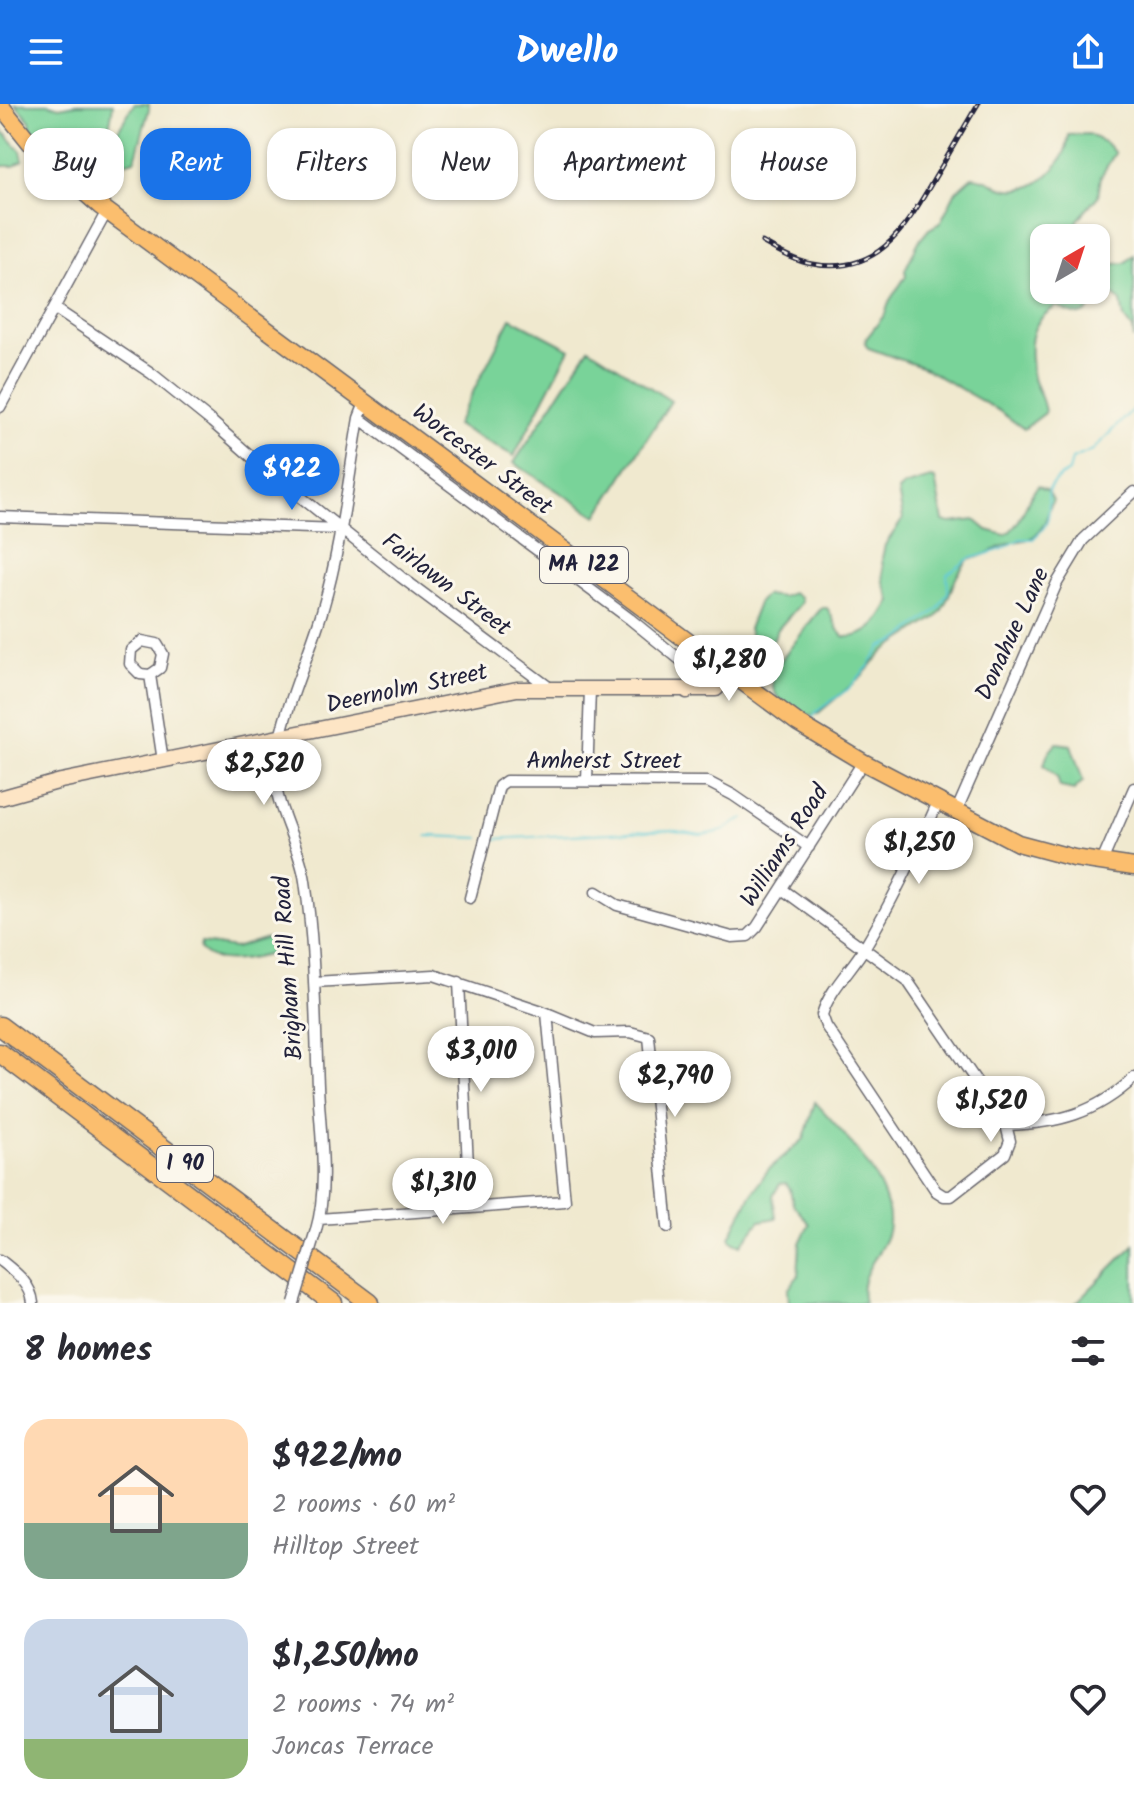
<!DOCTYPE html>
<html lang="en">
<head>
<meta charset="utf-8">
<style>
  body { margin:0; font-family:Kalam,sans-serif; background:#f2f2f3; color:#2b2b33; height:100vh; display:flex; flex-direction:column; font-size:30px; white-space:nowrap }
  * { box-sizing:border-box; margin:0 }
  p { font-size:26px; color:#7c7c81 }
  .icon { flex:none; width:44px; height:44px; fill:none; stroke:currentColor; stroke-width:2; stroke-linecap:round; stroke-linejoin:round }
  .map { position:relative; height:1199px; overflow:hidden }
  .drawer { display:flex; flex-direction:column; background:#fff; flex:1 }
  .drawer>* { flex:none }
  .banner { position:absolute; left:24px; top:24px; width:1086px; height:72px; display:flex; gap:16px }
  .needle { width:52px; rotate:39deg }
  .buttons { position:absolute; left:1030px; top:120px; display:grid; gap:16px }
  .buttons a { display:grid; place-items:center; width:80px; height:80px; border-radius:16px; background:#fff; box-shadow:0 2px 6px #0004; font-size:40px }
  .price { position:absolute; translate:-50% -68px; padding:0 18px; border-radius:28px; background:#fff; color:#222; font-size:26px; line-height:52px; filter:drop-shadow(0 2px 4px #0008) }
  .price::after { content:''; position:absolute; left:50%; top:48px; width:24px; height:18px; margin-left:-12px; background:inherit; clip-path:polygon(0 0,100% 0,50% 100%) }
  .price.current { background:#1a73e8; color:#fff }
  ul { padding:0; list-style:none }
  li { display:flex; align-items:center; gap:24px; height:200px; padding:0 24px }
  li span { display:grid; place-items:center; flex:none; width:224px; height:160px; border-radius:24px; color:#555 }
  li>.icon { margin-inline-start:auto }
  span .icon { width:96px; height:96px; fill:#fffc; stroke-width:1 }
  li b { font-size:34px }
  h2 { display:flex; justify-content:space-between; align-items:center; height:96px; padding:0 24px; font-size:34px }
  .chip { padding:0 28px; border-radius:24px; background:#fff; box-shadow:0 2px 6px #0004; font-size:28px; line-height:72px }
  .chip.current { background:#1a73e8; color:#fff }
  header { display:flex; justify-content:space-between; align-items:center; height:104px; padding:0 24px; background:#1a73e8; color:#fff; font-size:36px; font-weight:700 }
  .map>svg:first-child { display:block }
  .green { fill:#79d399; stroke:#4e7a6a; stroke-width:2 }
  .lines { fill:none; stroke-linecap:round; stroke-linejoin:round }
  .stream { stroke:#5dc9d5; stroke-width:2 }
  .street-casing { stroke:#6a686f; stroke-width:13 }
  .secondary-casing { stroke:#6a686f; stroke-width:17 }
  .primary-casing { stroke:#6a686f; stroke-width:19 }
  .highway-casing { stroke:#6a686f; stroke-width:21 }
  .street { stroke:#fff; stroke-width:10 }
  .secondary { stroke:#fde5c5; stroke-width:14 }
  .primary { stroke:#fbbe6e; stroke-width:16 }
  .highway { stroke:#fbbe6e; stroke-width:18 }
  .rail-casing { stroke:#22223b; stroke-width:5 }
  .rail { stroke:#fbf7ec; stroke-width:2; stroke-dasharray:6; stroke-linecap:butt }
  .street-bridge-casing { stroke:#6a686f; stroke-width:13; stroke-linecap:butt }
  .street-bridge { stroke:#fff; stroke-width:10 }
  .labels { text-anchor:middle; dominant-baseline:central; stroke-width:6; stroke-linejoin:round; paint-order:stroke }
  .shield { fill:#fbf7ec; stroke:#636270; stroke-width:2 }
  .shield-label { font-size:22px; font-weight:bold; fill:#22223b }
  .street-label { font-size:24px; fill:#22223b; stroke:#fbf7ec }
</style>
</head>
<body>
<header><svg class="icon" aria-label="menu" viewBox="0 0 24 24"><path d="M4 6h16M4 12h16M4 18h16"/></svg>Dwello<svg class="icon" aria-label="share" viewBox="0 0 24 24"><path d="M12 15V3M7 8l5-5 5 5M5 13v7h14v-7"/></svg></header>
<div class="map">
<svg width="1134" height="1199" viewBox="0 0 1134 1199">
  <rect width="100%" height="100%" fill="#fbf7ec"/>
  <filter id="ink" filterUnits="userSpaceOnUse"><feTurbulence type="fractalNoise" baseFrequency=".0125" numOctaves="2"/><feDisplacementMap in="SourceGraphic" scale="16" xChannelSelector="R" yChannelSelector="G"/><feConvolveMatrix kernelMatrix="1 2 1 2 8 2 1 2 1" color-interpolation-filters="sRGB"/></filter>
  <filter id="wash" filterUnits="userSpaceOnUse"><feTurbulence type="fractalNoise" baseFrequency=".006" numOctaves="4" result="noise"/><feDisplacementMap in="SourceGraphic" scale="32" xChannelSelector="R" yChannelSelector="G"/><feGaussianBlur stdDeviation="1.8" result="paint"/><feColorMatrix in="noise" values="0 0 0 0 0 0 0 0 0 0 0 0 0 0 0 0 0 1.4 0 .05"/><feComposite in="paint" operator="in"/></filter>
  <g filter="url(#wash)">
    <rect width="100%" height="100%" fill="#f0e9cf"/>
    <!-- green -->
    <path class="green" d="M15,0H49L59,3L77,0H113C111,16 108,38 93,48C87,53 76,55 68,57L50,48L31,27L30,17Z
      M134,0H149V5L135,56L123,59L113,56L110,50L117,28Z
      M0,24L21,47L23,56L14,62H0Z
      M1088,30L1106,39L1115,49L1101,72L1098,92L1078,116L1072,134H1044V186H1096V162L1125,159L1134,151V236L1133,226L1124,214L1121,198L1111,188H1101C1088,213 1081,217 1057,202C1035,214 1029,230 1031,255C1032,263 1031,272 1035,280C1040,291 1044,297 1045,309L1024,325L999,307L924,264L868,244L865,240L866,235L885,210L890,196L906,172L905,166L919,137L929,125L940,119L956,87L972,73C991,74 994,83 1008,85C1039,89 1066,59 1069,31Z
      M511,214L570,245L514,352L456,321Z
      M589,244L671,297L597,412L514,359Z
      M931,374L935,375L943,417L950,419L975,416L987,426L1005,431C1024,419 1024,397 1038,382L1048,387L1053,396C1048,406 1047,418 1040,426C1031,438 1023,435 1011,439C995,445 985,452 968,456C951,475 951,495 938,512L884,547L859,575L817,610C807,613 796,608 788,602C757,581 779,559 795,538C804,527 812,514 822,504H827C834,513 835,527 845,533C869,534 881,516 891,497L884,479L882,454L885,441L903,415L898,387L904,382Z
      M792,489L800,493L801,499L778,525L772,538L752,535L748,525L759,497L766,491L782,493Z
      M1057,639L1071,641L1083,677L1074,686L1060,683L1057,673L1044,661L1048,649Z
      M267,834L287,836L289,844C267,852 217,867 200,845L201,839L235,844Z
      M815,998C842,1027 906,1092 885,1136C874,1158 857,1174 864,1199H789L788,1186L798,1172L800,1139L809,1120L793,1100L790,1085L786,1079L780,1080L773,1092L776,1114L760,1117L741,1141L732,1137L730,1133L751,1091L768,1066L804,1035Z
      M1134,1141V1199H1076Z"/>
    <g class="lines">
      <!-- stream -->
      <path class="stream" d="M812,615L816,608L848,585L868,563L881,543L898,536L938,505L948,488L947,470L969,455L1003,445L1020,435H1033C1037,431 1044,425 1046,420C1056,395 1034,386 1069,368L1072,355L1093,346L1134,304
        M427,732L480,734
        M492,735L669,726L701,731L720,728L744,714"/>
    </g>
  </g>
  <g filter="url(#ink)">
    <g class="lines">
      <defs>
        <path id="street" d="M54,204L151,269L212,318L262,362L401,473L550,584
          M0,303L107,107
          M359,314L630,515L704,575
          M0,413L340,425
          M150,571L140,570L130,560L131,546L142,537L157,540L163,550L160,564L150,571L163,657
          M587,677L590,585
          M956,708L1057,479L1083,436L1134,388
          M1101,760L1134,684
          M782,785L907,876L1006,1021L1010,1037L1005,1050L951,1092H944L936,1087L826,922L822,911C829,886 852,865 865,843C893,796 916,748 938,698
          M596,788L617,801L732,833L748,832L757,823L863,658
          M470,794L499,682L506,677L708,678L733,691L809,743
          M314,878L434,871L542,907L595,929L630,928L649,933L668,1123
          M459,878L470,1103
          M1006,1021C1058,1019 1095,1010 1134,974
          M319,1115L565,1097L547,909
          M316,1126C329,1081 320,1028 318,982C315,913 315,844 305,777C300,741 276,706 275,672C274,625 310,552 323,504C341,443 348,377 359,314L365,299
          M0,1156C15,1168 31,1179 33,1199"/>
        <path id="secondary" d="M0,694L61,677L517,585H716L725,575L723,563C708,567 700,580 687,587"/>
        <path id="primary" d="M0,1L37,47L100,102L798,619L863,658L1018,739L1074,754L1134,763"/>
        <path id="highway" d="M0,922L370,1199
          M0,949L333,1199"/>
      </defs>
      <!-- street casing -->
      <use href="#street" class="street-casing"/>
      <!-- secondary casing -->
      <use href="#secondary" class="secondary-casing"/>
      <!-- primary casing -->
      <use href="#primary" class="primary-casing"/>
      <!-- highway casing -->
      <use href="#highway" class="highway-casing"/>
      <!-- street -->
      <use href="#street" class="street"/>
      <!-- secondary -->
      <use href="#secondary" class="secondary"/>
      <!-- primary -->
      <use href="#primary" class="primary"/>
      <!-- highway -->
      <use href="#highway" class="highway"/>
      <defs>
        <path id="rail" d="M762,138C776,146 791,155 807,159C876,174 904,127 934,75C949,50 963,25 978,0"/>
      </defs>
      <!-- rail casing -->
      <use href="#rail" class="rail-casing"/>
      <!-- rail -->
      <use href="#rail" class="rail"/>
      <defs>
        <path id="street-bridge" d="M294,1199L316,1126"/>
      </defs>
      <!-- street-bridge casing -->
      <use href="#street-bridge" class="street-bridge-casing"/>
      <!-- street-bridge -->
      <use href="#street-bridge" class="street-bridge"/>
    </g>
  </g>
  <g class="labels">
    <!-- shield labels -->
    <g class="shield">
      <rect x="540" y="443" width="88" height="36" rx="6"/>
      <rect x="157" y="1042" width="56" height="36" rx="6"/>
    </g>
    <g class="shield-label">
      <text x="584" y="461">MA 122</text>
      <text x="185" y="1060">I 90</text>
    </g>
    <!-- street labels -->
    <g class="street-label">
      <text transform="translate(482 356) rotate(37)">Worcester Street</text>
      <text transform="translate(446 481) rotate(37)">Fairlawn Street</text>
      <text transform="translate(1013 530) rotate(-65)">Donahue Lane</text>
      <text transform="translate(407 585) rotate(-12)">Deernolm Street</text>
      <text x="604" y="657">Amherst Street</text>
      <text transform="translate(785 742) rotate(-57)">Williams Road</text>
      <text transform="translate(289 864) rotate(-94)">Brigham Hill Road</text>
    </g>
  </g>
</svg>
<div class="buttons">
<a><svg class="needle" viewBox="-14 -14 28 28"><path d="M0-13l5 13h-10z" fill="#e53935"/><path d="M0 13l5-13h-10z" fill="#7c7c81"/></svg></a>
</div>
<b class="price current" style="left:292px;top:408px">$922</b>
<b class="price" style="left:729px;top:599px">$1,280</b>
<b class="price" style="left:264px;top:703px">$2,520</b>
<b class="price" style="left:919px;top:782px">$1,250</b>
<b class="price" style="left:481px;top:990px">$3,010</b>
<b class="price" style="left:675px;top:1015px">$2,790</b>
<b class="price" style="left:991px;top:1040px">$1,520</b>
<b class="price" style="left:443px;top:1122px">$1,310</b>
<div class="banner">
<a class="chip">Buy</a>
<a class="chip current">Rent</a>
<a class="chip">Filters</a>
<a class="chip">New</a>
<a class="chip">Apartment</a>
<a class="chip">House</a>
</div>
</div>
<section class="drawer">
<h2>8 homes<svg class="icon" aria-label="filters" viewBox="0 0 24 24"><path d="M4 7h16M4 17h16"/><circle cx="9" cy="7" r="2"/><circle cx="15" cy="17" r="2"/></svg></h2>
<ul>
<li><span style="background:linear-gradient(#ffd9b3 65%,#7fa58c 0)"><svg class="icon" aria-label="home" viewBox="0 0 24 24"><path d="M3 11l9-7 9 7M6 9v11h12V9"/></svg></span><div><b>$922/mo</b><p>2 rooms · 60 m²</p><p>Hilltop Street</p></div><svg class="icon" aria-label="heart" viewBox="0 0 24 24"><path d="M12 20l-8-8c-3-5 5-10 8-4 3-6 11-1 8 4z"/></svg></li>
<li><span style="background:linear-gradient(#c9d6e8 75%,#8fb573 0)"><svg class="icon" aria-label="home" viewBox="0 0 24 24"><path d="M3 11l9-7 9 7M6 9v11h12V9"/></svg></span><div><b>$1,250/mo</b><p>2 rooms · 74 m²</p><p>Joncas Terrace</p></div><svg class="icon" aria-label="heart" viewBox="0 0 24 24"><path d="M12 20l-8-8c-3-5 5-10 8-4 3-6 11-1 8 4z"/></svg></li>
</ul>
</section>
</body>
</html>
